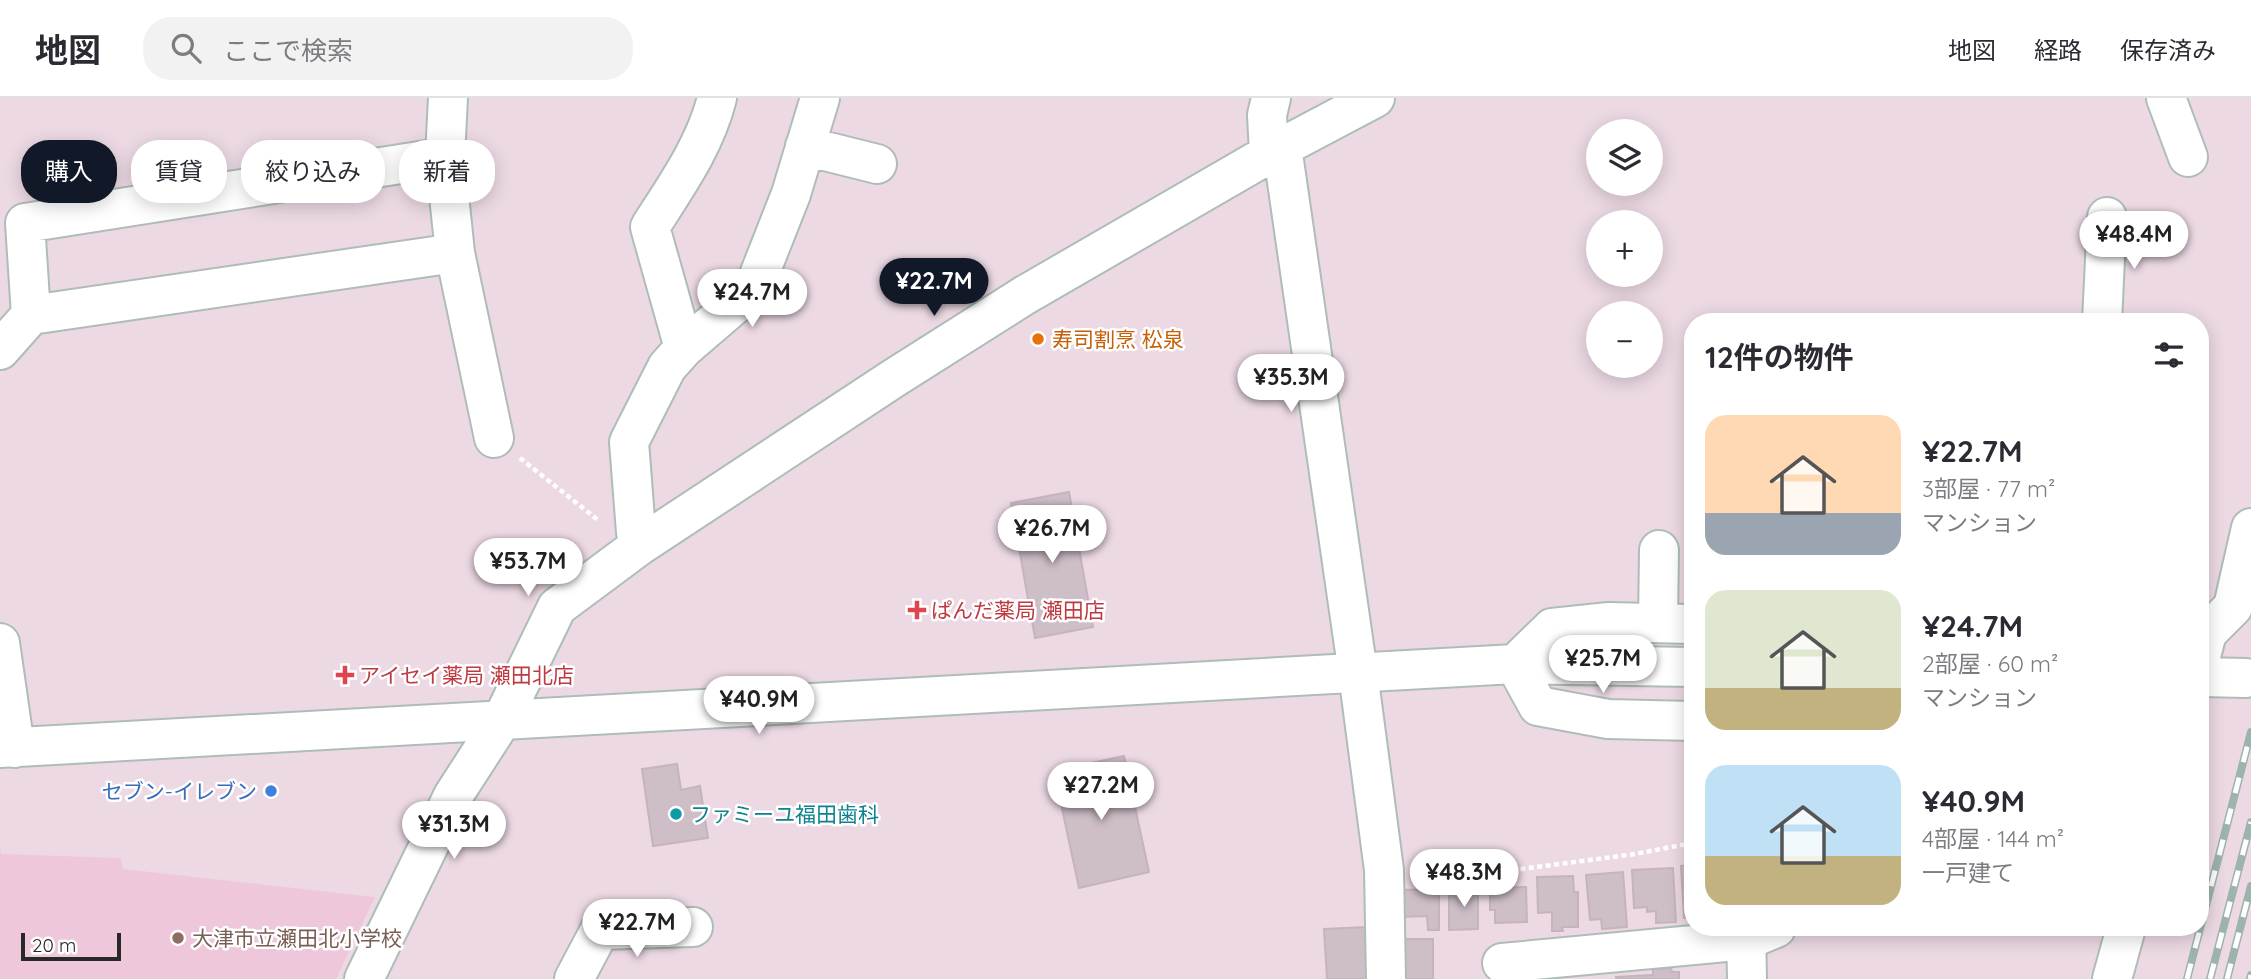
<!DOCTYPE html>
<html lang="ja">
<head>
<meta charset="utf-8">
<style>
  body { margin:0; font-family:Quicksand,"Noto Sans JP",sans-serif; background:#f2f2f3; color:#2b2b33; height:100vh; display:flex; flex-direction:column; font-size:26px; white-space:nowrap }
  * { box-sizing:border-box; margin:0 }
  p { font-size:23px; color:#7c7c81 }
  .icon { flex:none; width:38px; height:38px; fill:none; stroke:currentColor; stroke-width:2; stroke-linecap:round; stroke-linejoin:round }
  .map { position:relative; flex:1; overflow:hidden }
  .side { position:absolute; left:1684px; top:215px; width:525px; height:623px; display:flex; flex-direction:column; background:#fff; border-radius:28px; box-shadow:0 4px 18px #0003 }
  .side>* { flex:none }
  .banner { position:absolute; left:21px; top:42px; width:665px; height:63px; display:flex; gap:14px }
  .buttons { position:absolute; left:1586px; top:21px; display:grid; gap:14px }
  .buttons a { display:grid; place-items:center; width:77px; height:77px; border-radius:50%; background:#fff; box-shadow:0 4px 18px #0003; font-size:35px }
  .scale { position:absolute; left:21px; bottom:18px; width:100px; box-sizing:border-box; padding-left:7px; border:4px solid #282828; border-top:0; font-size:19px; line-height:24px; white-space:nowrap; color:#282828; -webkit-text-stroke:5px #fff; paint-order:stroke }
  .price { position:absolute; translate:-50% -60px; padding:0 16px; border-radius:24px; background:#fff; color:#222; font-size:23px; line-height:46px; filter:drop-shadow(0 2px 4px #0008) }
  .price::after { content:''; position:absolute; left:50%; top:42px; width:21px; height:16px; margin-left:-10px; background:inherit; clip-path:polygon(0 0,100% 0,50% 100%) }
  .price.on { background:#111827; color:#fff }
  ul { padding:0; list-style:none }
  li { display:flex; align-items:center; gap:21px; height:175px; padding:0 21px }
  li span { display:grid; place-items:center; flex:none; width:196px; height:140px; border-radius:21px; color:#555 }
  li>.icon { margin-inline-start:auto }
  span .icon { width:84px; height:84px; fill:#fffc; stroke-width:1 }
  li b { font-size:30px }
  h2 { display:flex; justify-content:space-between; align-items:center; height:84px; padding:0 21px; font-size:30px }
  .chip { padding:0 24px; border-radius:28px; background:#fff; box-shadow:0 4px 18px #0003; font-size:24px; line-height:63px }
  .chip.on { background:#111827; color:#fff }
  header { display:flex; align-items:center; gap:42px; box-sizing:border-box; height:98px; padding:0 35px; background:#fff; border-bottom:2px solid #e1e1e2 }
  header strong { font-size:33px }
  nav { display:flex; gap:38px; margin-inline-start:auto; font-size:24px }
  .search { width:490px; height:63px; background:#f2f2f3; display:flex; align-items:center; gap:18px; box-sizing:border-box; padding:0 24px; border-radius:28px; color:#7c7c81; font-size:26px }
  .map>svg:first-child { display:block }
  .education { fill:#eec8da }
  .building { fill:#cdbec7; stroke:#c7b3bd; stroke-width:2 }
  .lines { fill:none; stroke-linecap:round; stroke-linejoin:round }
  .minor-casing { stroke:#aebdb8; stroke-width:42 }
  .path { stroke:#fff; stroke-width:4.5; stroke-dasharray:5 3.5; stroke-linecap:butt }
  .minor { stroke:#fff; stroke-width:38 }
  .rail-casing { stroke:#9cb4ad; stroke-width:8 }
  .rail { stroke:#fff; stroke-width:5; stroke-dasharray:16; stroke-linecap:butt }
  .food-dot { fill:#e8710a; stroke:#fff; stroke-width:2.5 }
  .health-dot { fill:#e0444e; stroke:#fff; stroke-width:2.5 }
  .shop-dot { fill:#3f7fe0; stroke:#fff; stroke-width:2.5 }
  .culture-dot { fill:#0f9aa8; stroke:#fff; stroke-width:2.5 }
  .education-dot { fill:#8d6e63; stroke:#fff; stroke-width:2.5 }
  .labels { text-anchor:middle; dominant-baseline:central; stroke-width:5; stroke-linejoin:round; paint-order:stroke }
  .food-label { font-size:21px; fill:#c56008; stroke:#fff; text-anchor:start }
  .health-label { font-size:21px; fill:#be3a42; stroke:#fff; text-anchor:start }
  .shop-label { font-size:21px; fill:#366cbe; stroke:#fff; text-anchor:end }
  .culture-label { font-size:21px; fill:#0d838f; stroke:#fff; text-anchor:start }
  .education-label { font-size:21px; fill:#785e54; stroke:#fff; text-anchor:start }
</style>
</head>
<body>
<header>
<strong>地図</strong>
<div class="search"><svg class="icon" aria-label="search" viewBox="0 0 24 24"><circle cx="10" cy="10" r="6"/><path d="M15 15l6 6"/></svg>ここで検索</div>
<nav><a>地図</a><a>経路</a><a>保存済み</a></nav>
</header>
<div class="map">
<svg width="2251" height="881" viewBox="0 0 2251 881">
  <rect width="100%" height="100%" fill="#ecd9e4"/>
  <!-- education -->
  <path class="education" d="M0,747L1,756L121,760L123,771L375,799L336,881H0Z"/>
  <!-- building -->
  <path class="building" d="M1069,394L1093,529L1035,540L1011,405Z
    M1124,658L1149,774L1079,790L1054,673Z
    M677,666L681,692L700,688L708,740L653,748L642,671Z
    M1692,767V820H1684L1681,768Z
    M1673,770L1676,824L1656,825V813L1647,814V809L1634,810L1632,772Z
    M1623,774L1627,829L1602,831L1601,821L1590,822L1586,777Z
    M1573,778L1574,794H1578V829H1562L1563,833H1552V814L1538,815L1537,779Z
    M1526,789L1527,824L1495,825V812H1490V790Z
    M1478,790V831L1449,832V791Z
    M1439,791V832H1428L1427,818L1401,819V792Z
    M1367,829L1370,881H1327L1324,831Z
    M1403,841H1433V881H1403Z
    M1671,870L1672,874H1679V881H1616V879L1653,877V871Z"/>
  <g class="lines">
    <defs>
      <path id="minor" d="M2166,0L2188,59
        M805,48L877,66
        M1282,49L1358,575L1384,772L1386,881
        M1269,56L1267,17L1271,0
        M445,59L448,0
        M455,155L494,340
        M2102,224L2107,119
        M684,250L650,129C676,88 705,48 717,0
        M0,252L31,217L455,155L445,59L25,125L31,217
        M639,448L636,434L629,344L667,269L684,250L754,190L791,96L820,0
        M1658,525L1659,452
        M0,545L15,650
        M2200,562L2207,535L2233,509L2251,430
        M1515,566L1538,608L1608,621L1692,623
        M1515,566L1552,530L1609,524L1692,526
        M2200,579L2246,580
        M0,650L1515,566L1692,569
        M1746,830L1747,881
        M1502,865L1747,842L1776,830
        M364,881L453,698L502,622L557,509L639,448L894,280L1025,197L1269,56L1375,0
        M574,881L600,832L693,829
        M2112,881L2126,830"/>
    </defs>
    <!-- minor casing -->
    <use href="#minor" class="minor-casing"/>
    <!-- path -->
    <path class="path" d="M520,360L598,422
      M1419,774L1469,778L1635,756L1692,745"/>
    <!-- minor -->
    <use href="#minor" class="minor"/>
    <defs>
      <path id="rail" d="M2187,881L2251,634
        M2210,881L2251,724
        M2227,881L2251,788
        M2250,881L2251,877"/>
    </defs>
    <!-- rail casing -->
    <use href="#rail" class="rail-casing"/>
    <!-- rail -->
    <use href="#rail" class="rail"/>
  </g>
  <!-- markers -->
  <circle class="food-dot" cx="1038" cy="241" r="7"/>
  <g class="health-dot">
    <path d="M913.5 501.5h7v7h7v7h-7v7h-7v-7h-7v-7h7z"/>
    <path d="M341.5 566.5h7v7h7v7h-7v7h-7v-7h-7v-7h7z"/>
  </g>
  <circle class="shop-dot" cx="271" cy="693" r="7"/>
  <circle class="culture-dot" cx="676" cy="716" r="7"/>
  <circle class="education-dot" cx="178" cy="840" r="7"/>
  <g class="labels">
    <!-- food labels -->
    <g class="food-label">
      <text x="1052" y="241">寿司割烹 松泉</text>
    </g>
    <!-- health labels -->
    <g class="health-label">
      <text x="931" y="512">ぱんだ薬局 瀬田店</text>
      <text x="359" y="577">アイセイ薬局 瀬田北店</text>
    </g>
    <!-- shop labels -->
    <g class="shop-label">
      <text x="257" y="693">セブン-イレブン</text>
    </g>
    <!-- culture labels -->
    <g class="culture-label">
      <text x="690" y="716">ファミーユ福田歯科</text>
    </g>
    <!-- education labels -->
    <g class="education-label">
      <text x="192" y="840">大津市立瀬田北小学校</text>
    </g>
  </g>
</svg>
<div class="buttons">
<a><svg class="icon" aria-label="layers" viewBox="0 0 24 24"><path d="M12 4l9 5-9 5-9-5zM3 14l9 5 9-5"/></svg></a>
<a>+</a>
<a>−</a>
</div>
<div class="scale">20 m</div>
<b class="price" style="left:2134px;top:173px">¥48.4M</b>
<b class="price on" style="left:934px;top:220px">¥22.7M</b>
<b class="price" style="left:752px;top:231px">¥24.7M</b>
<b class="price" style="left:1291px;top:316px">¥35.3M</b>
<b class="price" style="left:1052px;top:467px">¥26.7M</b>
<b class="price" style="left:528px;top:500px">¥53.7M</b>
<b class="price" style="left:1603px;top:597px">¥25.7M</b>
<b class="price" style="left:759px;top:638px">¥40.9M</b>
<b class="price" style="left:1101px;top:724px">¥27.2M</b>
<b class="price" style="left:454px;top:763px">¥31.3M</b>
<b class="price" style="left:1464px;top:811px">¥48.3M</b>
<b class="price" style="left:637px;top:861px">¥22.7M</b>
<div class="banner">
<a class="chip on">購入</a>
<a class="chip">賃貸</a>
<a class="chip">絞り込み</a>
<a class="chip">新着</a>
</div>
<section class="side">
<h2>12件の物件<svg class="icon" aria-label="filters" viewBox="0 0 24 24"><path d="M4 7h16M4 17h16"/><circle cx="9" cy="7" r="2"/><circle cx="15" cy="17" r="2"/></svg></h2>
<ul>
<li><span style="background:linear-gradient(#ffd9b3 70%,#9aa5b1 0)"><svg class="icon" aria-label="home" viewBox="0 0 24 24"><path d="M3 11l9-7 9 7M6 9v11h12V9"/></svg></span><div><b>¥22.7M</b><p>3部屋 · 77 m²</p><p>マンション</p></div></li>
<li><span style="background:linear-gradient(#dfe7d0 70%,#c2b280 0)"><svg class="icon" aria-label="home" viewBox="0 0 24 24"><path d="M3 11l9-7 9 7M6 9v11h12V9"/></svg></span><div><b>¥24.7M</b><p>2部屋 · 60 m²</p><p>マンション</p></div></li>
<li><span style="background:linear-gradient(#bfe0f5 65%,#c2b280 0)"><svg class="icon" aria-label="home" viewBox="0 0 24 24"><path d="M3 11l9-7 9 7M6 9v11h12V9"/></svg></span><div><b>¥40.9M</b><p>4部屋 · 144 m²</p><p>一戸建て</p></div></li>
</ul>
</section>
</div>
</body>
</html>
